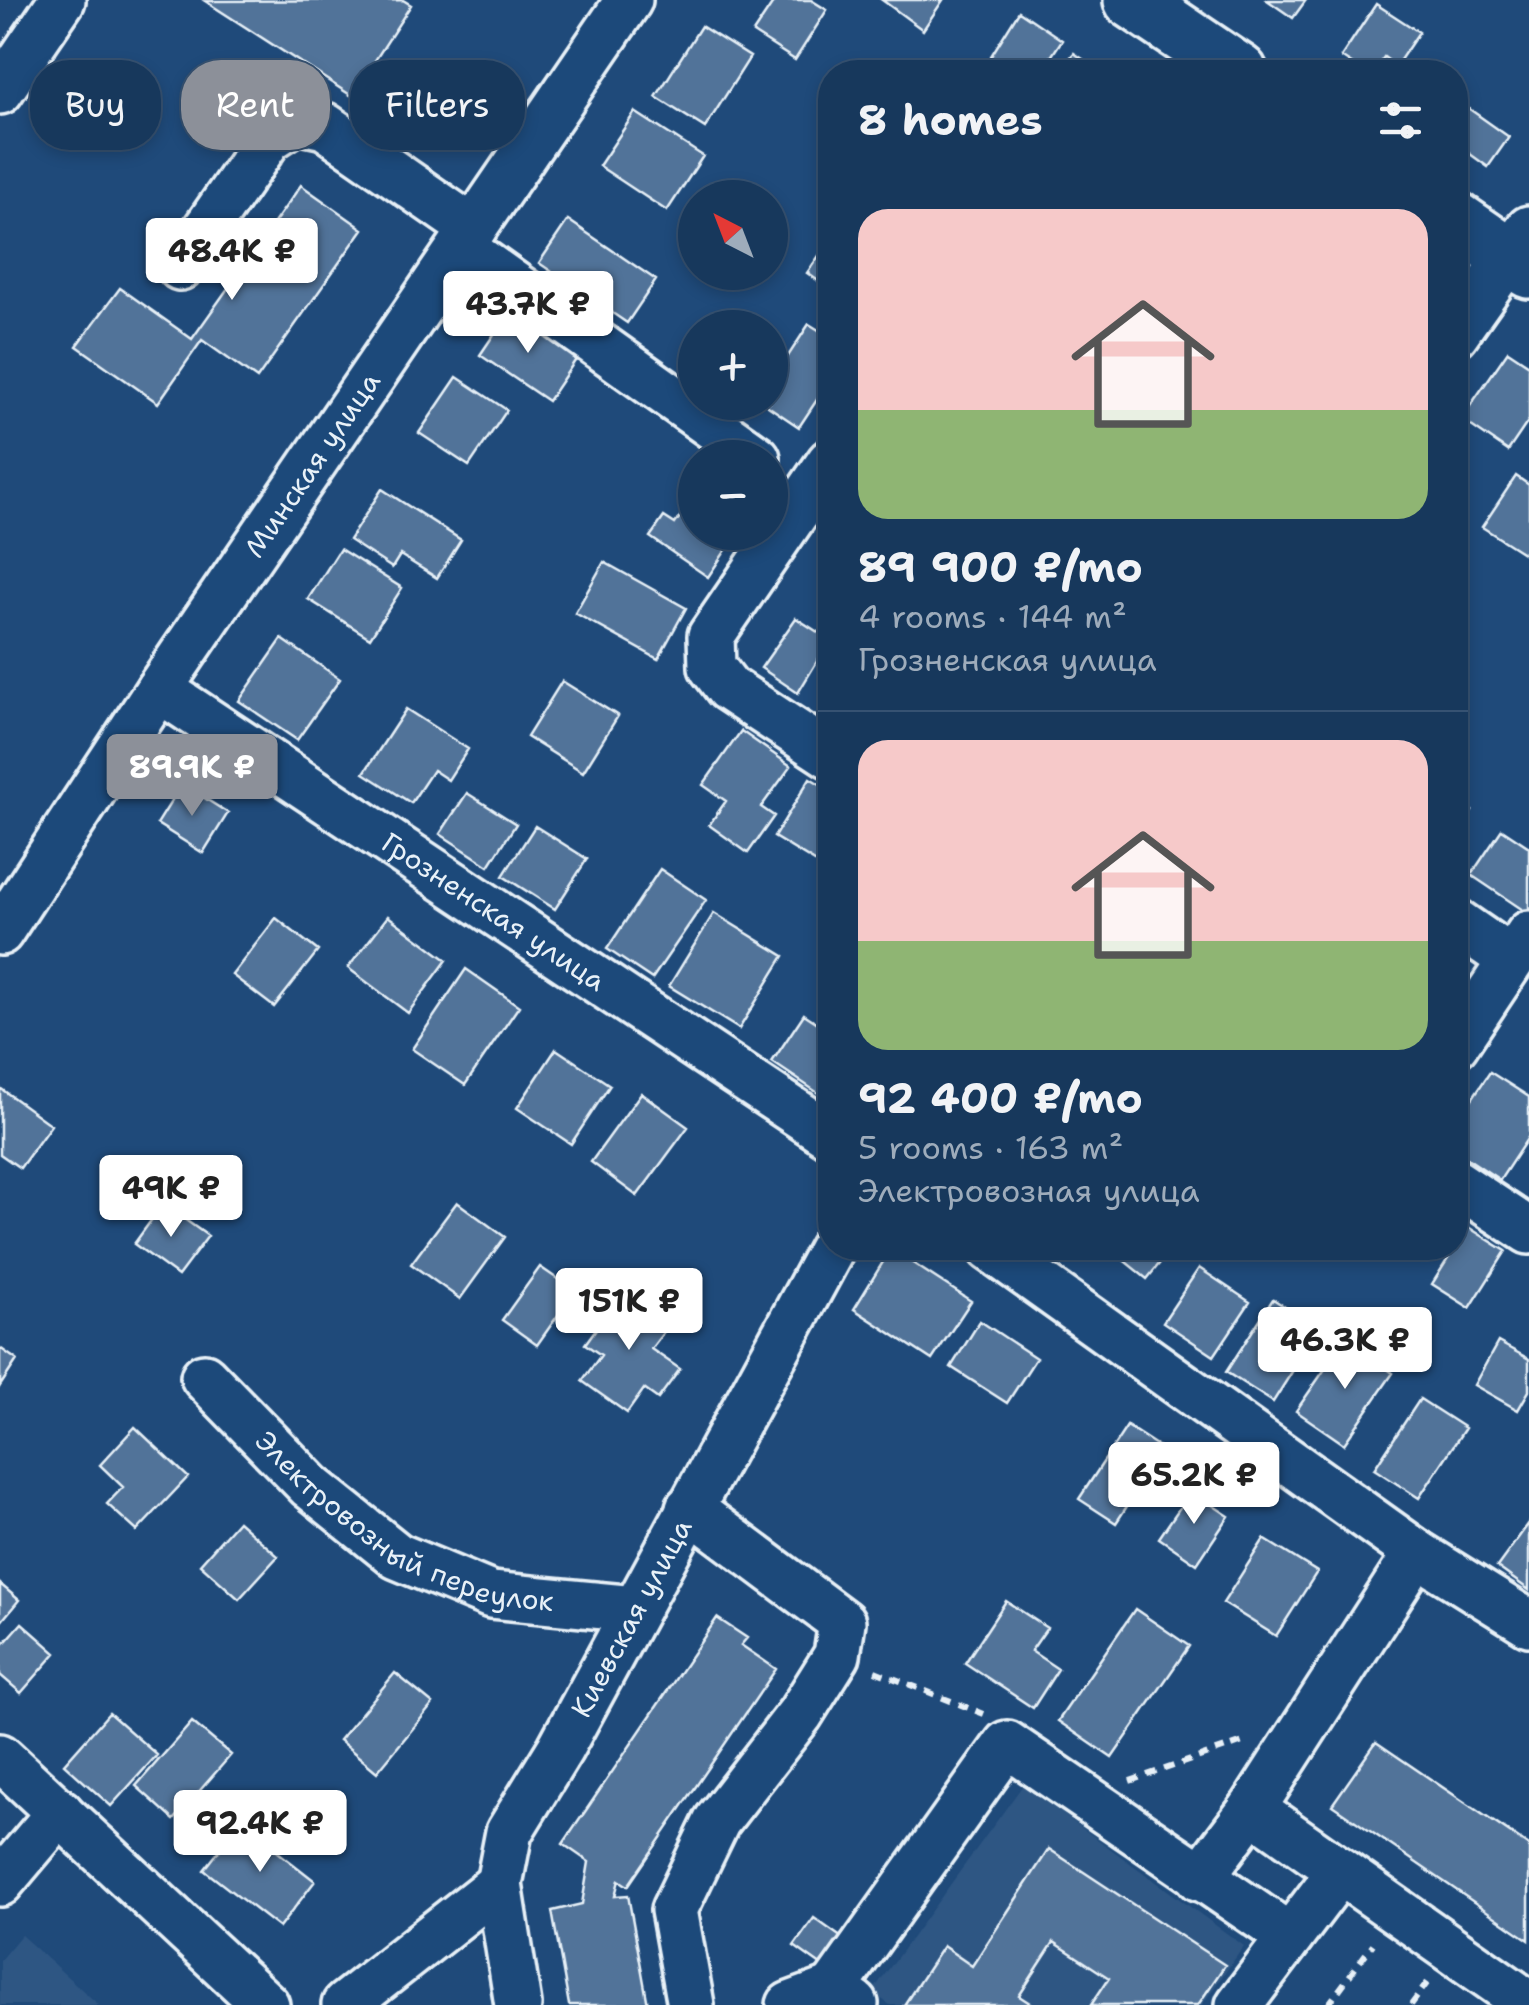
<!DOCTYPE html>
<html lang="en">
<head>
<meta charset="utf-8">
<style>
  body { margin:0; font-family:"Shantell Sans",sans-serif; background:#203f62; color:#f1f3f6; height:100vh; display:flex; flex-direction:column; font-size:38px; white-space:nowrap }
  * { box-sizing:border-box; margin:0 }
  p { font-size:32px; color:#9eacbb }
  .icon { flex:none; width:55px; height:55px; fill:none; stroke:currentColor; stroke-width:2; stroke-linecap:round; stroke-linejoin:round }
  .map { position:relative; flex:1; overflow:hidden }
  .drawer { position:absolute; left:818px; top:60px; width:650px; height:1200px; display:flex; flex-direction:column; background:#17385c; border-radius:40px; box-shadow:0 5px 15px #0003,0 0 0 2px #365272 }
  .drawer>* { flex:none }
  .hud { position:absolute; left:30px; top:60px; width:638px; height:90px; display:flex; gap:20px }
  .needle { width:65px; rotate:318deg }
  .tools { position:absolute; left:678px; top:180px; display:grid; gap:20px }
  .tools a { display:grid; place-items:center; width:110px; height:110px; border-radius:50%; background:#17385c; box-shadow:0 5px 15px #0003,0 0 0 2px #365272; font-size:50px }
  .price { position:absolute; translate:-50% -85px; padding:0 22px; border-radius:10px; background:#fff; color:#222; font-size:32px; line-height:65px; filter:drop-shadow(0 2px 5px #0008) }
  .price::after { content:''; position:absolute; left:50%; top:60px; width:30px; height:22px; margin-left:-15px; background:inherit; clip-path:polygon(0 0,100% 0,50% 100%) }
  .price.current { background:#8c9099; color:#fff }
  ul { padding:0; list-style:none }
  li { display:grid; align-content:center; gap:20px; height:530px; padding:0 40px }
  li+li { border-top:2px solid #365272 }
  li span { display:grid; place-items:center; height:310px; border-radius:30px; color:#555 }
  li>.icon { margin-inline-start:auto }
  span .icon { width:180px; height:180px; fill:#fffc; stroke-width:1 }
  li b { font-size:42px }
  h2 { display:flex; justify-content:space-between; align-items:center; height:120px; padding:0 40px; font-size:42px }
  .chip { padding:0 35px; border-radius:40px; background:#17385c; box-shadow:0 5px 15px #0003,0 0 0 2px #365272; font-size:35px; line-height:90px }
  .chip.current { background:#8c9099; color:#fff }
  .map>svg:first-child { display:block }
  .built { fill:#2e5683 }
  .building { fill:#517399; stroke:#e8f1f8; stroke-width:2.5 }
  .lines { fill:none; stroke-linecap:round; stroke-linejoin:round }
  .minor-casing { stroke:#e8f1f8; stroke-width:52 }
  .major-casing { stroke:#e8f1f8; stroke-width:62 }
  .path { stroke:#e8f1f8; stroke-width:6; stroke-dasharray:10 8; stroke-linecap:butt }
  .minor { stroke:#1f4a7a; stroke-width:45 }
  .major { stroke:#1f4a7a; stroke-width:55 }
  .labels { text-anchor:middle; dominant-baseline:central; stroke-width:10; stroke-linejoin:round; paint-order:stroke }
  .street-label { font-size:28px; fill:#e8f1f8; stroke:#1f4a7a }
</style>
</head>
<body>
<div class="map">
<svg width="1529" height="2005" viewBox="0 0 1529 2005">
  <rect width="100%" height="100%" fill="#1f4a7a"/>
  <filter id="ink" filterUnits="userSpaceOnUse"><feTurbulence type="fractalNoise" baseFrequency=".01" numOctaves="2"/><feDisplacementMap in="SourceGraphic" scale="20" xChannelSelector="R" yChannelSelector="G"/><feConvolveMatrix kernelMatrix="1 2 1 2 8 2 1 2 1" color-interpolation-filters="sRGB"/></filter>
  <g filter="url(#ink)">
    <!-- built -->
    <path class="built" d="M1023,1785L1244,1946L1202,2005H890L872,1992Z
      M21,1935L99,2005H0V1960Z"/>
    <!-- building -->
    <path class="building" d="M403,0L411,5L352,96L205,1Z
      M775,0H811L827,10L795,60L753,33Z
      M882,0H943L923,30Z
      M1267,0H1306L1293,18Z
      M1376,4L1419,32L1396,66L1384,57L1373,72H1364L1341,57Z
      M1019,11L1062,40L1041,72H981Z
      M701,26L750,57L705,128L656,97Z
      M1074,53L1102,72H1059Z
      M1468,108L1509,137L1488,167L1455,143V127Z
      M635,112L703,156L667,211L599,166Z
      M301,185L363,229L257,379L202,340L158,403L77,346L120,288L192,339Z
      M568,220L656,280L627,323L539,263Z
      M830,240V289L807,273Z
      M509,312L577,358L548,401L480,355Z
      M809,324L830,337V380L799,427L762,402H770V360L781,367Z
      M1508,351L1529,365V420L1508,451L1461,419Z
      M457,377L507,410L469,466L419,433Z
      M695,475V532H738L708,577L650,537L664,517L675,524L693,498L683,492Z
      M1516,476L1529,485V557L1482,527Z
      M382,489L461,540L437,578L400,555L392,568L349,540Z
      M340,549L402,588L370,638L308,599Z
      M604,562L686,608L658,659L575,613Z
      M796,618L830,640L798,693L761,668Z
      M282,639L340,679L297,740L239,701Z
      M562,681L618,716L583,772L527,737Z
      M406,709L468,749L448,780L433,770L411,803L364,773Z
      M741,731L791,766L761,807L774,816L748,853L709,825L726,801L703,785Z
      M810,778L830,790L828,870L774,837Z
      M182,784L228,813L203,853L157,824Z
      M467,793L516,824L489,866L440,834Z
      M1455,799L1472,811L1455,837Z
      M535,826L587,859L555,909L503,876Z
      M1502,829L1529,847V914L1471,875Z
      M660,869L706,900L652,979L607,949Z
      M714,913L784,956L739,1029L669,986Z
      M388,916L447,960L408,1013L348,968Z
      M276,918L318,951L274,1007L232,975Z
      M1455,967L1469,976L1455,996Z
      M466,969L519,1006L465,1085L412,1049Z
      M804,1014L830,1031V1101L772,1062Z
      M556,1049L610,1085L571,1144L517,1108Z
      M1490,1072L1529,1097V1136L1500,1180L1455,1150V1124Z
      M0,1088L51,1125L20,1168L0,1154Z
      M641,1093L688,1127L637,1196L591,1162Z
      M457,1202L505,1237L460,1299L411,1264Z
      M163,1204L208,1236L178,1276L134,1244Z
      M1468,1227L1506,1251L1470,1308L1432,1284Z
      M1113,1248H1172L1147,1279L1111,1250Z
      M891,1249L971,1301L932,1360L854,1309Z
      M540,1267L575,1291L537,1345L502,1320Z
      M1199,1268L1250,1302L1214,1356L1163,1322Z
      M625,1289L671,1322L651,1349L680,1369L658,1399L644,1389L627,1413L582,1381L601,1355L585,1344Z
      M1273,1299L1319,1329L1273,1402L1226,1372Z
      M980,1321L1036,1358L1007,1403L951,1367Z
      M1345,1340L1393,1373L1344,1444L1296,1411Z
      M1498,1342L1529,1359V1391L1518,1410L1474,1385Z
      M0,1348L17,1360L0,1386Z
      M1420,1399L1465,1428L1419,1498L1374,1469Z
      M1127,1426L1164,1450L1116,1523L1079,1499Z
      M135,1427L188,1477L137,1531L107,1504L123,1487L100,1465Z
      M1191,1491L1229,1516L1197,1564L1159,1538Z
      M238,1521L278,1556L239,1599L200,1564Z
      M1529,1523V1590L1497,1567Z
      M1264,1539L1317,1572L1276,1636L1223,1603Z
      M0,1584L19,1600L0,1623Z
      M1006,1601L1047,1628L1031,1651L1058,1669L1033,1708L965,1663Z
      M1135,1609L1189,1646L1112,1758L1058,1721Z
      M717,1618L747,1638L741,1645L776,1669L628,1886L619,1880L615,1896L628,1895L648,2005H569L552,1911L582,1904L589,1862L563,1844Z
      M22,1623L56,1653L21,1693L0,1675V1648Z
      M395,1673L433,1704L377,1772L339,1740Z
      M109,1713L157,1755L111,1806L64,1764Z
      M192,1722L231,1755L174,1820L136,1786Z
      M1376,1742L1529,1846V1940L1332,1805Z
      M241,1823L315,1881L279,1928L204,1870Z
      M1049,1849L1225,1965L1198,2005H1091L1109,1978L1054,1942L1019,1996L1033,2005H904L943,1946L972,1966Z
      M814,1918L845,1940L825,1968L794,1946Z"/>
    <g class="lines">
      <defs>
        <g id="minor">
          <path d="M0,91L62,0"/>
          <path d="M461,247L757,458"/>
          <path d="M180,267L269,138L297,120L325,126L473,229"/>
          <path d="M1455,334L1529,229"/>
          <path d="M830,462L711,636L712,667L728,688L830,755"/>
          <path id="s1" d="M159,689L830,1135"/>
          <path d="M1455,921L1510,959"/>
          <path id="s2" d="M0,932L159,689L629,0"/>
          <path d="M1455,1045L1529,934"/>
          <path d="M1455,1182L1529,1231"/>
          <path d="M990,1248L1417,1553L1529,1623"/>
          <path id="s3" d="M204,1377L310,1486L397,1556L491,1595L635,1609"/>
          <path d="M689,1508L842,1622L837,1655L800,1714L717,1821L674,1910L691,2005"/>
          <path d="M0,1757L266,2005"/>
          <path d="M1252,1809L1529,2004"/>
          <path d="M1200,1878L1252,1809L1417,1553"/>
          <path d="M0,1883L60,1812"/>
          <path d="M833,1989L1007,1744L1290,1937"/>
          <path d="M345,2005L499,1884"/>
          <path id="s4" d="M518,2005L499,1884L509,1832L560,1749L832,1248"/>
          <path d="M790,2005L833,1989L855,2004"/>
          <path d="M1239,2005L1340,1871"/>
        </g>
        <path id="major" d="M1132,0L1239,72
          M1455,219L1529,270"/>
      </defs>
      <!-- minor casing -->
      <use href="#minor" class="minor-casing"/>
      <!-- major casing -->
      <use href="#major" class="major-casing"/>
      <!-- path -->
      <path class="path" d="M875,1671L984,1714
        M1130,1781L1246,1741
        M1328,2005L1373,1944
        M1411,2005L1428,1982"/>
      <!-- minor -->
      <use href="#minor" class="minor"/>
      <!-- major -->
      <use href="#major" class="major"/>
    </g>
  </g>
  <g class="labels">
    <!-- street labels -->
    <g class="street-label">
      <text stroke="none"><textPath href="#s2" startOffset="562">Минская улица</textPath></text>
      <text stroke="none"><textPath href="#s1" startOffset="402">Грозненская улица</textPath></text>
      <text stroke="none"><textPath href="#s3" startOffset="255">Электровозный переулок</textPath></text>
      <text stroke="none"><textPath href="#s4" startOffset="422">Киевская улица</textPath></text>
    </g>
  </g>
</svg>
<div class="tools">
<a><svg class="needle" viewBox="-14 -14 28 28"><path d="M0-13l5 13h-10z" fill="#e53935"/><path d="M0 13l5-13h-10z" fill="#9eacbb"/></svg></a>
<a>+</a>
<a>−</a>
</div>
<b class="price" style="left:232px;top:303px">48.4K ₽</b>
<b class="price" style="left:528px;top:356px">43.7K ₽</b>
<b class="price current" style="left:192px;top:819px">89.9K ₽</b>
<b class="price" style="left:171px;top:1240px">49K ₽</b>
<b class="price" style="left:629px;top:1353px">151K ₽</b>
<b class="price" style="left:1345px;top:1392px">46.3K ₽</b>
<b class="price" style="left:1194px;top:1527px">65.2K ₽</b>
<b class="price" style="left:260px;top:1875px">92.4K ₽</b>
<div class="hud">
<a class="chip">Buy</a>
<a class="chip current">Rent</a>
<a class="chip">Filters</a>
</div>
<section class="drawer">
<h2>8 homes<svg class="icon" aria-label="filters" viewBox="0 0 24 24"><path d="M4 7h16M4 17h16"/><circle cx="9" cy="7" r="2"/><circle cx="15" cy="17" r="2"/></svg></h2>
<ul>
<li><span style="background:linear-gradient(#f6c9c9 65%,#8fb573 0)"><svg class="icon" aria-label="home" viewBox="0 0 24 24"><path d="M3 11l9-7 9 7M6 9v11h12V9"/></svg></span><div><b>89 900 ₽/mo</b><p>4 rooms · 144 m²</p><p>Грозненская улица</p></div></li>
<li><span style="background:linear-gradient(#f6c9c9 65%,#8fb573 0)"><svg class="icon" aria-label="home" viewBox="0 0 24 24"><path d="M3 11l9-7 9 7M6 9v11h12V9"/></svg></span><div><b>92 400 ₽/mo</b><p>5 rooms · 163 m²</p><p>Электровозная улица</p></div></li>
</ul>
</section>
</div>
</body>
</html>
